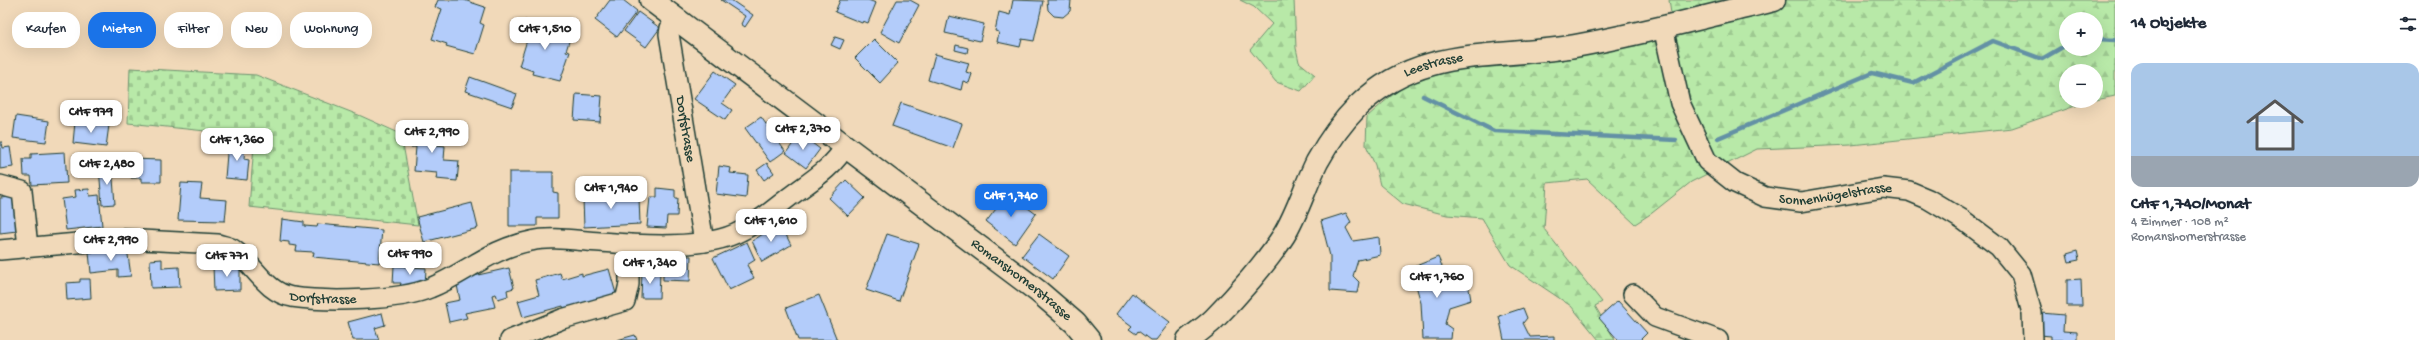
<!DOCTYPE html>
<html lang="de">
<head>
<meta charset="utf-8">
<style>
  body { margin:0; font-family:"Gochi Hand",sans-serif; background:#f2f2f3; color:#1f2937; height:100vh; display:flex; flex-direction:column; font-size:15px; white-space:nowrap }
  * { box-sizing:border-box; margin:0 }
  p { font-size:13px; color:#747a83 }
  .icon { flex:none; width:22px; height:22px; fill:none; stroke:currentColor; stroke-width:2; stroke-linecap:round; stroke-linejoin:round }
  .map { position:relative; flex:1; overflow:hidden }
  .drawer { display:flex; flex-direction:column; background:#fff; width:320px }
  .drawer>* { flex:none }
  .banner { position:absolute; left:12px; top:12px; width:380px; height:36px; display:flex; gap:8px }
  .fabs { position:absolute; left:2059px; top:12px; display:grid; gap:8px }
  .fabs a { display:grid; place-items:center; width:44px; height:44px; border-radius:50%; background:#fff; box-shadow:0 4px 16px #0002; font-size:20px }
  .price { position:absolute; translate:-50% -34px; padding:0 9px; border-radius:8px; background:#fff; color:#222; font-size:13px; line-height:26px; filter:drop-shadow(0 1px 2px #0008) }
  .price::after { content:''; position:absolute; left:50%; top:24px; width:12px; height:9px; margin-left:-6px; background:inherit; clip-path:polygon(0 0,100% 0,50% 100%) }
  .price.current { background:#1a73e8; color:#fff }
  ul { padding:0; list-style:none }
  li { display:grid; align-content:center; gap:8px; height:212px; padding:0 16px }
  li span { display:grid; place-items:center; height:124px; border-radius:12px; color:#555 }
  li>.icon { margin-inline-start:auto }
  span .icon { width:72px; height:72px; fill:#fffc; stroke-width:1 }
  li b { font-size:17px }
  h2 { display:flex; justify-content:space-between; align-items:center; height:48px; padding:0 16px; font-size:17px }
  .chip { padding:0 14px; border-radius:16px; background:#fff; box-shadow:0 4px 16px #0002; font-size:14px; line-height:36px }
  .chip.current { background:#1a73e8; color:#fff }
  main { display:flex; flex:1; min-height:0 }
  .map>svg:first-child { display:block }
  .forest { fill:url(#forest-firs); stroke:#6c936e; fill-rule:evenodd }
  .cemetery { fill:url(#cemetery-stones); stroke:#6c936e }
  .lines { fill:none; stroke-linecap:round; stroke-linejoin:round }
  .stream { stroke:#6491a5; stroke-width:4.5 }
  .building { fill:#b3ccfa; stroke:#1f3d34 }
  .street-casing { stroke:#1f3d34; stroke-width:22 }
  .secondary-casing { stroke:#1f3d34; stroke-width:25 }
  .street { stroke:#f1d9b9; stroke-width:19 }
  .secondary { stroke:#f1d9b9; stroke-width:22 }
  .labels { text-anchor:middle; dominant-baseline:central; stroke-width:3; stroke-linejoin:round; paint-order:stroke }
  .street-label { font-size:14px; fill:#1f3d34; stroke:#f1d9b9 }
</style>
</head>
<body>
<main>
<div class="map">
<svg width="2115" height="340" viewBox="0 0 2115 340">
  <defs>
    <pattern id="forest-firs" width="22" height="20" patternUnits="userSpaceOnUse"><rect width="22" height="20" fill="#b8e9a8"/><path d="M5 1l3.5 6h-7zM16 11l3.5 6h-7z" fill="#9ec991"/></pattern>
    <pattern id="cemetery-stones" width="16" height="16" patternUnits="userSpaceOnUse"><rect width="16" height="16" fill="#b8e9a8"/><path d="M2 7V4a2 2 0 0 1 4 0v3zM10 15v-3a2 2 0 0 1 4 0v3z" fill="#9ec991"/></pattern>
  </defs>
  <rect width="100%" height="100%" fill="#f1d9b9"/>
  <filter id="ink" filterUnits="userSpaceOnUse"><feTurbulence type="fractalNoise" baseFrequency=".025" numOctaves="2"/><feDisplacementMap in="SourceGraphic" scale="8" xChannelSelector="R" yChannelSelector="G"/><feConvolveMatrix kernelMatrix="1 2 1 2 8 2 1 2 1" color-interpolation-filters="sRGB"/></filter>
  <g filter="url(#ink)">
    <!-- forest -->
    <path class="forest" d="M1240,0H1294L1296,48L1299,62L1315,75L1301,91L1276,82L1250,50L1272,24L1254,7Z
      M1669,0H2115V96L2096,100V71H2066V101H2090L2012,128L1851,145L1757,149L1691,182L1652,213L1635,224L1587,179L1547,183L1544,229L1602,302L1595,306L1615,340H1599L1571,306L1510,265L1482,218L1447,215L1403,204L1380,185L1375,165L1366,145L1367,117C1377,108 1388,98 1399,90C1439,63 1490,70 1535,63C1582,56 1628,45 1674,33ZM2066,19H2096V49H2066Z"/>
    <!-- cemetery -->
    <path class="cemetery" d="M130,68L256,75L361,116L401,134L418,225L249,207L254,145L247,139L235,134L128,123Z"/>
    <g class="lines">
      <!-- stream -->
      <path class="stream" d="M2096,39L2115,40
        M1423,96L1494,131L1676,140
        M1718,138L1872,73L1913,83L1993,41L2042,59L2066,45"/>
    </g>
    <!-- building -->
    <path class="building" d="M438,0H464L485,7L480,23L484,25L475,54L446,46L447,44L432,39L442,9L435,7Z
      M610,0H623L637,11L617,37L595,20Z
      M721,0H731L753,15L745,27L741,24L745,16Z
      M840,0H868L876,3L868,23L863,21L862,23L835,12Z
      M897,0H910L919,5L899,43L880,32Z
      M1013,0L1043,1L1034,41L1022,39L1020,47L997,42L999,32L995,31L999,12L1010,15Z
      M1047,0H1071L1070,11L1063,17L1054,16L1048,10Z
      M638,12L660,28L646,47L624,31Z
      M949,16L984,24L980,41L945,33Z
      M525,20L571,35L566,51L570,52L560,81L532,74L533,71L519,66L527,40L519,37Z
      M835,37L844,40L840,49L831,45Z
      M874,39L898,63L880,83L855,58Z
      M956,45L968,48L967,53L955,50Z
      M935,54L969,63L966,72L972,74L969,83L963,81L961,90L928,80Z
      M715,71L735,85L722,103L732,110L725,120L694,99Z
      M470,77L517,94L512,107L465,91Z
      M576,94L602,96L600,122L574,120Z
      M901,103L962,124L953,148L892,126Z
      M16,116L49,121L46,142L13,138Z
      M761,117L785,151L770,162L745,128Z
      M75,122L109,125L106,147L73,143Z
      M413,123L438,126L436,145L445,146L444,160L459,161L457,181L436,179L437,173L414,171L416,147H411Z
      M800,134L820,149L806,168L786,153Z
      M0,142H2L3,148L10,147L13,167L0,169Z
      M228,142L245,143L244,159L249,160L247,180L225,178Z
      M65,152L67,183L32,185L31,176H24L23,159H31V154Z
      M131,159L161,160V182H141V178H131Z
      M767,163L774,173L764,180L757,170Z
      M112,166L115,204L102,205L99,167Z
      M719,166L731,168L730,173L748,175L746,198L716,194Z
      M509,172H553V192L558,193V218H537V226H509Z
      M846,180L865,198L848,216L829,198Z
      M181,183L202,184L200,198L227,200L225,221L178,220Z
      M603,186H618L619,198H639L640,224L584,227L583,199L603,198Z
      M657,188L675,190V198H678L677,216H667L666,228L647,227L650,197H657Z
      M89,189L90,196L99,195L102,226L66,230L62,199L76,197L75,190Z
      M1008,193L1036,214L1015,244L986,222Z
      M13,197L17,231L0,233V198Z
      M472,203L478,228L424,242L417,217Z
      M1346,213L1351,222L1346,228L1353,241L1379,237L1380,255L1358,260L1353,276L1359,282L1357,293L1330,291V256L1321,221Z
      M282,219L304,222V226L317,227L318,224L382,230L379,263L313,257L314,252L296,251L297,246L289,245V242L280,241Z
      M780,223L791,245L762,262L752,241Z
      M887,234L919,244L899,301L866,290Z
      M1039,234L1069,256L1053,279L1022,256Z
      M747,242L755,260L747,265L754,278L729,290L713,258Z
      M127,248L131,276L118,277V270L91,273L89,252Z
      M2077,251L2079,260L2069,262L2067,254Z
      M663,256H691L690,281L663,280Z
      M1438,257L1442,266L1437,274L1443,286L1468,283L1471,300L1449,307L1445,324L1452,329L1451,339H1423L1421,303L1411,268Z
      M162,259V268L179,267L180,287L151,288L150,260Z
      M240,265V290L214,291L213,266Z
      M394,266L426,268L425,287L400,286L401,283H393Z
      M509,268L514,288L507,290L508,296L498,299L496,294L492,295L495,307L465,313L467,318L449,322L445,303L460,300L456,280Z
      M609,269L618,301L564,310L563,306L523,317L518,301L539,295L535,280L560,273L562,279L582,273V276Z
      M642,271L660,272L659,298H641Z
      M80,279H90L91,298L67,300L66,283L80,282Z
      M2081,279L2082,306H2067V280Z
      M1132,293L1170,322L1156,340H1150L1138,331L1136,334L1129,329L1132,326L1116,314Z
      M819,295L837,340H798L786,308Z
      M1618,301L1647,333L1640,340H1618L1599,318Z
      M1523,308L1527,318L1523,323L1530,337L1554,336V340H1504L1499,316Z
      M382,313L385,325L375,328L379,340H353L348,322Z
      M2041,313L2064,315L2063,331L2077,332V340H2051V336L2040,335Z
      M635,335L637,340H617Z"/>
    <g class="lines">
      <defs>
        <g id="street">
          <path id="s1" d="M677,19L670,28L669,34L704,242"/>
          <path id="s2" d="M1663,27L1680,103L1707,161L1735,183L1765,197L1801,202L1883,188L1909,191L1928,199L1963,220L1999,247L2021,274L2032,313L2033,340"/>
          <path d="M0,185L22,191L28,247"/>
          <path id="s3" d="M0,250L122,239L218,244C223,246 230,246 234,250C255,265 265,292 292,297C326,302 400,301 430,288C467,273 489,249 531,241C552,236 578,241 600,242C639,245 707,250 741,231C760,222 776,207 792,195C811,181 835,166 845,146"/>
          <path d="M1633,294L1655,317L1718,340"/>
          <path d="M510,340L562,319L625,301L629,284V244"/>
        </g>
        <g id="secondary">
          <path id="s4" d="M651,0L1039,292L1075,323L1089,340"/>
          <path id="s5" d="M1188,340C1196,333 1206,327 1214,319C1236,297 1267,262 1284,235C1298,212 1305,186 1317,162C1328,142 1342,122 1358,106C1422,44 1496,60 1575,46C1642,34 1708,16 1774,0"/>
        </g>
      </defs>
      <!-- street casing -->
      <use href="#street" class="street-casing"/>
      <!-- secondary casing -->
      <use href="#secondary" class="secondary-casing"/>
      <!-- street -->
      <use href="#street" class="street"/>
      <!-- secondary -->
      <use href="#secondary" class="secondary"/>
    </g>
  </g>
  <g class="labels">
    <!-- street labels -->
    <g class="street-label">
      <text stroke="none"><textPath href="#s5" startOffset="380">Leestrasse</textPath></text>
      <text stroke="none"><textPath href="#s1" startOffset="114">Dorfstrasse</textPath></text>
      <text stroke="none"><textPath href="#s2" startOffset="282">Sonnenhügelstrasse</textPath></text>
      <text stroke="none"><textPath href="#s4" startOffset="464">Romanshornerstrasse</textPath></text>
      <text stroke="none"><textPath href="#s3" startOffset="343">Dorfstrasse</textPath></text>
    </g>
  </g>
</svg>
<div class="fabs">
<a>+</a>
<a>−</a>
</div>
<b class="price" style="left:545px;top:51px">CHF 1,510</b>
<b class="price" style="left:91px;top:134px">CHF 979</b>
<b class="price" style="left:803px;top:151px">CHF 2,370</b>
<b class="price" style="left:432px;top:154px">CHF 2,990</b>
<b class="price" style="left:237px;top:162px">CHF 1,360</b>
<b class="price" style="left:107px;top:186px">CHF 2,480</b>
<b class="price" style="left:611px;top:210px">CHF 1,940</b>
<b class="price current" style="left:1011px;top:218px">CHF 1,740</b>
<b class="price" style="left:771px;top:243px">CHF 1,610</b>
<b class="price" style="left:111px;top:262px">CHF 2,990</b>
<b class="price" style="left:410px;top:276px">CHF 990</b>
<b class="price" style="left:227px;top:278px">CHF 771</b>
<b class="price" style="left:650px;top:285px">CHF 1,340</b>
<b class="price" style="left:1437px;top:299px">CHF 1,760</b>
<div class="banner">
<a class="chip">Kaufen</a>
<a class="chip current">Mieten</a>
<a class="chip">Filter</a>
<a class="chip">Neu</a>
<a class="chip">Wohnung</a>
</div>
</div>
<section class="drawer">
<h2>14 Objekte<svg class="icon" aria-label="filters" viewBox="0 0 24 24"><path d="M4 7h16M4 17h16"/><circle cx="9" cy="7" r="2"/><circle cx="15" cy="17" r="2"/></svg></h2>
<ul>
<li><span style="background:linear-gradient(#a9c7e8 75%,#9aa5b1 0)"><svg class="icon" aria-label="home" viewBox="0 0 24 24"><path d="M3 11l9-7 9 7M6 9v11h12V9"/></svg></span><div><b>CHF 1,740/Monat</b><p>4 Zimmer · 108 m²</p><p>Romanshornerstrasse</p></div></li>
</ul>
</section>
</main>
</body>
</html>
